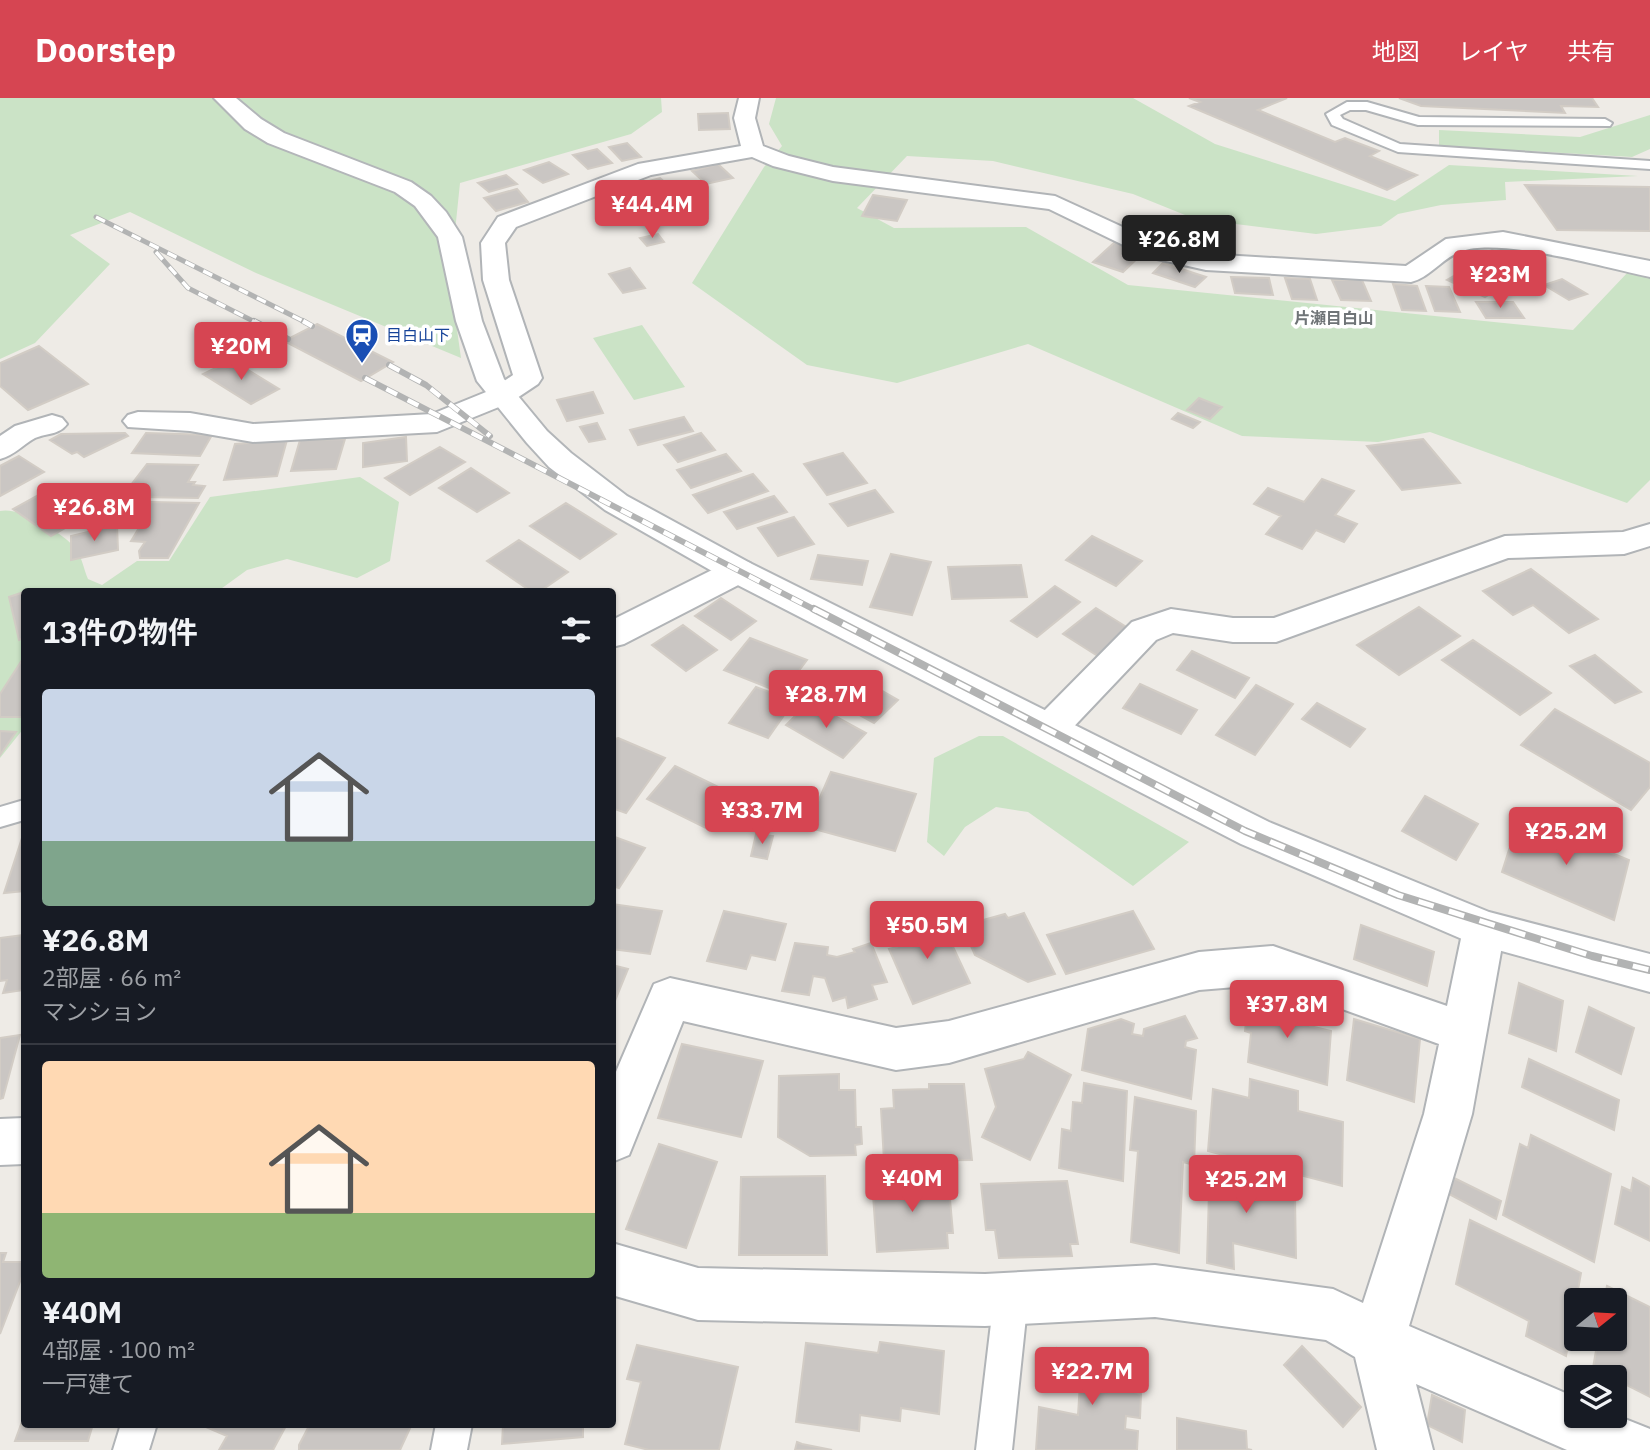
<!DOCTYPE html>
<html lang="ja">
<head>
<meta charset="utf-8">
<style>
  body { margin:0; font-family:"IBM Plex Sans","Noto Sans JP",sans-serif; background:#242831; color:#f1f3f6; height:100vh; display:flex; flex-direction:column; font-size:26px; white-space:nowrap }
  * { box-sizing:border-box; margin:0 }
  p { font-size:23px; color:#9ea1a6 }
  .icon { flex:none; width:38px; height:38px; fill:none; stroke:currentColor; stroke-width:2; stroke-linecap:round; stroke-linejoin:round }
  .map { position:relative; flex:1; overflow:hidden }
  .side { position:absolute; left:21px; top:490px; width:595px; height:840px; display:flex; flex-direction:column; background:#171b24; border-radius:7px; box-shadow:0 2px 5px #0004 }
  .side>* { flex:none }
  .needle { width:46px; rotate:72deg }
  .fabs { position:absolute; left:1564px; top:1190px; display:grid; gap:14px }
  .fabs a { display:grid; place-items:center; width:63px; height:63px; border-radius:7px; background:#171b24; box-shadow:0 2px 5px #0004; font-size:35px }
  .price { position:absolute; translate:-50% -60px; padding:0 16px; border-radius:7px; background:#d64552; color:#fff; font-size:23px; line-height:46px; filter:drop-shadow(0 2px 4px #0008) }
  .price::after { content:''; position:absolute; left:50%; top:42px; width:21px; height:16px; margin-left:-10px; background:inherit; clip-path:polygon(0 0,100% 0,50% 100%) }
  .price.selected { background:#222; color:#fff }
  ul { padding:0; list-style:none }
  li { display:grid; align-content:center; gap:14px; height:371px; padding:0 21px }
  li+li { border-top:2px solid #363941 }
  li span { display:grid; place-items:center; height:217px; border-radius:7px; color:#555 }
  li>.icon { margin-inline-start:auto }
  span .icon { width:126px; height:126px; fill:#fffc; stroke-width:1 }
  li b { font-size:30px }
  h2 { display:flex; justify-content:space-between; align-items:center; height:84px; padding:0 21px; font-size:30px }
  header { display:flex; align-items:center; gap:42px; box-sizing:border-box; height:98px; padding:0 35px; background:#d64552; color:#fff }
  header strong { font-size:33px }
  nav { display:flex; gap:38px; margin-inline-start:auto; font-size:24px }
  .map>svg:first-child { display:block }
  .green { fill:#cbe3c6 }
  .building { fill:#cac6c3; stroke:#d2ccc5; stroke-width:2 }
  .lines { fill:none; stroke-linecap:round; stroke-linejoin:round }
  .lane-casing { stroke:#b1b4b7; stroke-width:4 }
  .street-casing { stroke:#b1b4b7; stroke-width:4 }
  .secondary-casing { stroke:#b3b6b9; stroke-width:4 }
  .lane { fill:#fff; fill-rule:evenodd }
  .street { fill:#fff; fill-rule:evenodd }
  .secondary { fill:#fff; fill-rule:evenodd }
  .rail-far2-casing { stroke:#b2b3b3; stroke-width:5 }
  .rail-far1-casing { stroke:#b2b3b3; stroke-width:6 }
  .rail-casing { stroke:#b2b3b3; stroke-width:8 }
  .rail-far2 { stroke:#fff; stroke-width:3.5; stroke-dasharray:10; stroke-linecap:butt }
  .rail-far1 { stroke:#fff; stroke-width:4.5; stroke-dasharray:12; stroke-linecap:butt }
  .rail { stroke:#fff; stroke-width:5; stroke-dasharray:16; stroke-linecap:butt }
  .labels { text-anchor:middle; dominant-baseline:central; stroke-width:7; stroke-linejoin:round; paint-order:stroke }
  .far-neighbourhood-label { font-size:16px; font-weight:bold; fill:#6f7477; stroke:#fff }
  .far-transit-label { font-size:16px; fill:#164399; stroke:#fff; text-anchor:start }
</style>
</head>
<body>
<header>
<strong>Doorstep</strong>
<nav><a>地図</a><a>レイヤ</a><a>共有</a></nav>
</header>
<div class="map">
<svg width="1650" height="1352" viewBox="0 0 1650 1352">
  <rect width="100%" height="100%" fill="#eeebe6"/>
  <!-- green -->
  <path class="green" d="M0,0H661L662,14L631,36L460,85L450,182L461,260L256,175L130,114L70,137L110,166L35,245L0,261Z
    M776,0H1133L1215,46L1395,103L1449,67L1638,78L1505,84L1506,102L1441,107L1398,116L1381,128L1316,136L1195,121L1133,96L993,63L907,58L857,110L894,130L1026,129L1128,187L1573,232L1629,173L1650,176V382L1627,405L1430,334L1378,344L1242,338L1028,246L897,285L807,267L692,185L764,69L782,48L769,26Z
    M1650,17V51L1632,59L1439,48V32L1580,39Z
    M642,227L685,289L634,302L593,240Z
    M360,379L399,404L390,463L357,480L287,461L247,472L218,493L24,494V630L0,660V413C19,408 64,435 76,451C82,459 84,472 88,481L102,487L137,463H169L210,399Z
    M979,638H1003L1189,744L1133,788L1028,714L996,709L965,729L944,758L927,744L934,660Z"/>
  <!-- building -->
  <path class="building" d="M1189,0H1287L1258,12L1335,44L1345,40L1379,53L1370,58L1417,77L1387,92L1189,8L1200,4Z
    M1399,0H1592L1598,9L1561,8L1565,15L1421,8Z
    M728,15L730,31L699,32L698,16Z
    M627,45L641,59L622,63L609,49Z
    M597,51L612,65L588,71L573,57Z
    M549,64L568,76L543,85L524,72Z
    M718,66L733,80L706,86L692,73Z
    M506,77L517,86L489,94L478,85Z
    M660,80L678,96L632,108L614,92Z
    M1525,87L1650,89V133L1557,132Z
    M517,91L528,104L496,113L484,100Z
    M873,97L907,102L897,123L862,118Z
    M673,103L686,115L650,125L638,113Z
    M658,136L664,144L647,148L640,140Z
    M1115,144L1144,154L1123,174L1093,164Z
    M1492,152L1521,163L1501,178L1472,167Z
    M1163,165L1206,179L1195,189L1153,175Z
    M630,170L645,190L623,195L609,176Z
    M1466,171L1504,187L1485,199L1447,182Z
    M1231,179L1269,180L1273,197L1235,195Z
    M1285,180L1310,181L1317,202L1292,201Z
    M1562,181L1587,196L1569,202L1544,187Z
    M1332,182H1362L1371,203L1341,202Z
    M1393,186L1417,188L1426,213L1402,212Z
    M1426,188L1449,189L1460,214L1435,213Z
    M1476,204H1513L1524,220H1486Z
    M317,226L393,264L361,283L284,243Z
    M39,248L88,286L28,312L0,288V265Z
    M232,262L279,291L251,306L203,276Z
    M593,294L603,315L567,323L557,302Z
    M1199,300L1222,309L1210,321L1187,312Z
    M1178,315L1200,324L1193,330L1172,321Z
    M684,319L693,333L638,347L630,332Z
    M597,325L605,341L589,344L580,329Z
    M125,335L128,338L84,359L77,354L72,356L50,342L61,336Z
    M146,335L212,337L200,358L132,355Z
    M701,335L715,352L678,364L664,347Z
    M406,339L407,363L363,369V345Z
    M345,341L336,371L291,373L300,342Z
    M1423,341L1460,385L1402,392L1367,348Z
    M287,342L277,378L224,382L235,346Z
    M440,349L465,364L410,397L385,380Z
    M843,355L867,385L827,397L804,366Z
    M726,356L741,373L691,390L677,372Z
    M19,358L44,374L0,398V368Z
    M147,366L198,367L188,384H195L193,387L205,388L198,400L138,399L145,388L131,387Z
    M471,370L509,395L477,414L439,390Z
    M753,376L768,393L708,415L693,397Z
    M1322,381L1354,393L1335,417L1357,426L1344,444L1316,432L1302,451L1266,436L1281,418L1254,406L1268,390L1304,404Z
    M55,388L95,413L51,438L13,411Z
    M875,392L893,414L848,428L830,406Z
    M774,398L787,414L737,431L724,414Z
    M151,404L199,405L168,460H140L139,453L145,444L131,443L145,420H141Z
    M566,405L616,436L580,461L530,428Z
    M794,419L814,446L778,458L758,430Z
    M117,427L118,452L71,462V438Z
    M1092,438L1142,463L1116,488L1066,462Z
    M519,442L568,474L539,494H532L487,463Z
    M891,456L931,464L912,517L870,509Z
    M818,457L868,463L862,487L811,481Z
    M1021,467L1027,499L952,501L948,469Z
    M1531,471L1598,521L1569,535L1533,507L1513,517L1483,493Z
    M1055,488L1080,504L1037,539L1011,523Z
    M24,494V540L19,542L9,499Z
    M721,500L756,523L731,542L695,518Z
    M1419,509L1460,538L1399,577L1357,547Z
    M1096,510L1133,533L1101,560L1063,536Z
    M683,527L717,552L686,573L652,547Z
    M750,540L807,562L782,595L724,572Z
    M1473,542L1551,595L1520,617L1442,562Z
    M1192,553L1249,580L1235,600L1177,572Z
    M1595,557L1641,594L1615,605L1570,568Z
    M24,559V619H0V596Z
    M851,575L898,602L874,625L827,599Z
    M1140,586L1197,612L1181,636L1123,610Z
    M1256,587L1293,606L1255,657L1216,637Z
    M756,589L794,603L768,640L729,625Z
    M809,604L866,635L843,660L786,627Z
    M1317,605L1365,631L1350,649L1302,621Z
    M1555,611L1650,665V689L1631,712L1521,647Z
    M0,633L16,634L0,657Z
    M618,640L665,660L626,715L612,710V642Z
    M675,668L733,696L706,730L647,701Z
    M831,674L916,696L895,753L807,729Z
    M1425,698L1478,726L1456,762L1402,733Z
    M1520,717L1629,762L1614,822L1502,774Z
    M756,736L773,738L767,761L751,758Z
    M612,738L645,750L619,790L612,788Z
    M24,739V793L4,795L22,740Z
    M612,806L662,813L650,856L612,851Z
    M724,813L786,826L775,862L751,857L746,871L707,863Z
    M1133,813L1154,851L1066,876L1047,837Z
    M1024,815L1055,876L1028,884L975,857L962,828L1005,816L1008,820Z
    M939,819L970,885L913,906L889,851L897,849L891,834Z
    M1361,827L1434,854L1427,888L1354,861Z
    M24,837V892L3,895L7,882L0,883V840Z
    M795,845L828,849L827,857L837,859L855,854L853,851L871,845L887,884L872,887L877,901L848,910L846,899L833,903L825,880L813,878L809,897L782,893Z
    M612,867L628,871L612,910Z
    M1519,885L1563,903L1556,953L1509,935Z
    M1249,897L1311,914L1310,928L1331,933L1327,987L1248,964L1251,935L1245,933Z
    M1589,909L1634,930L1621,976L1576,954Z
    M1185,918L1197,940L1186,943L1185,949L1196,952L1191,1001L1082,972L1088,931L1121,921L1134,926L1132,936L1143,938L1144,931Z
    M1354,921L1420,941L1414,1004L1347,982Z
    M20,937L3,1000L0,1001V940Z
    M682,946L763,963L741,1039L658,1020Z
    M1028,954L1071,977L1030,1062L982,1039L996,1009L985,971L1024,961Z
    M1529,961L1619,1002L1614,1032L1522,989Z
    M839,976V992H855L856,1029H861L862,1046L855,1047L856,1057L810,1058L778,1039L779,978Z
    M1250,981L1298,993V1013L1343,1024L1342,1088L1208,1053L1213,991L1249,1000Z
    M1084,985L1127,993L1123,1083L1059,1070L1062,1031L1071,1033L1073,1004L1082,1005Z
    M929,986H964L972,1062L884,1063L881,1011L894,1010L893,992L929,991Z
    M1135,999L1196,1013L1194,1067L1183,1064L1179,1155L1131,1144L1138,1053L1130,1052Z
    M1531,1037L1611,1076L1594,1164L1503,1117L1520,1046L1528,1050Z
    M659,1046L717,1064L686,1150L626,1131Z
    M1210,1058L1237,1063V1073L1268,1079L1267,1094L1295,1100L1296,1160L1233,1145L1234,1171L1207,1165Z
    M825,1078L827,1157H739L741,1079Z
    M948,1079L953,1135H947L948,1150L877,1154L872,1082Z
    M1454,1080L1501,1103L1496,1121L1449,1096Z
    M1633,1080L1650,1089V1143L1615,1126L1622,1089L1631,1093Z
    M1067,1083L1078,1146H1070L1072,1158L999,1160L995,1132H986L981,1086Z
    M1470,1122L1581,1175L1566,1258L1526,1238L1529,1223L1456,1186Z
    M0,1155H6L3,1164H24V1173L0,1236Z
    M1607,1188L1650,1209V1299L1593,1270L1598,1241H1615V1202H1604Z
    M880,1244L944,1253L939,1316L901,1310L900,1323L860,1317L859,1333L796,1324L806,1245L878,1255Z
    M637,1247L738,1269L719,1352H649L625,1346L641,1284L627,1281Z
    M1302,1248L1361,1309L1343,1329L1284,1267Z
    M1057,1250L1131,1267L1130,1293L1141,1296L1140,1320L1126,1318L1125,1331L1138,1333L1137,1352H1036L1039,1309L1078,1317L1080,1285L1054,1279Z
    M1432,1297L1465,1312L1462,1344L1427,1327Z
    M24,1318V1326H93L88,1343H15Z
    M1177,1320L1246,1333L1247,1351L1252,1352H1177Z
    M199,1326H287L273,1352H219L227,1338Z
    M310,1326H412L400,1352H299V1347Z
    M503,1326H583V1339L502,1346Z
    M797,1344L802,1346L832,1352H795Z"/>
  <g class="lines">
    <defs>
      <path id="lane" d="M1347,4H1367L1419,19L1605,21L1612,25L1610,28L1418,27L1366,12H1350L1340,17L1343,21L1400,46L1650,63V71L1398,54L1332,27L1326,16Z
        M24,702V722L0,729V709Z
        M1011,1183L1023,1188L1028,1200L1012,1352H976L994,1200L999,1188Z
        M121,1326H157L149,1352H113Z
        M436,1326H472L467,1352H431Z"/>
      <path id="street" d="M739,0H759L755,20L763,48L789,58L833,69L1055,98L1164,148L1206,156L1406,168L1446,141L1503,134L1650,163V179C1607,170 1500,139 1462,153C1443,159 1431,179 1411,184L1206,172L1148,159L1049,111L833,83L773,68L752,59L651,77L516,129L505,145L509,182L542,280L538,286L511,304L437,334L253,344L190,333L128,329L123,323L128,317L138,314L190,315L253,326L432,316L491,292L513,277L483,182L481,145L498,119L638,66L741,48L734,20Z
        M52,317L62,320L67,326C59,337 47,335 35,340C22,347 15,357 0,361V338L15,328Z
        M1650,426V448L1624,456L1508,460L1276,544H1233L1173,535L1156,542L1063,640L1050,644L1037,640L1031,630L1037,620L1132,524L1171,511L1233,520H1274L1505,438L1623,434Z
        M738,462L750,465L755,473L750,481L624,546L612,549V522L726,465Z
        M1484,813L1499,818L1505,831L1472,1016L1409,1228L1577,1300V1318L1615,1317L1650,1331V1352H1567L1416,1286L1433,1352H1377L1355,1259L1326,1242L1155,1219L985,1228L698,1222L612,1197V1145L698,1170L985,1176L1155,1167L1333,1191L1363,1205L1424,1016L1439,946L1273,886L1199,892L949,965L896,972L683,923L629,1057L612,1064V983L654,886L670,880L896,930L949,923L1199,854L1273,848L1447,908L1463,831L1469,818Z
        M24,1020V1066L0,1067V1021Z"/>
      <path id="secondary" d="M214,0H236L261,21L284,35L411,84L431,98L446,114L462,139L482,223L504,281L547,333L571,355L627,398L750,465L1269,724L1489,814L1650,856V894L1469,844L1241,746L726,481L605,412L549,369L527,345L477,283L456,223L438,139L415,108L395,94L268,45L245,31Z"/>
    </defs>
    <!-- lane casing -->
    <use href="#lane" class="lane-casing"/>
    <!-- street casing -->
    <use href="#street" class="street-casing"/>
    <!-- secondary casing -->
    <use href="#secondary" class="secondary-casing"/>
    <!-- lane -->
    <use href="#lane" class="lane"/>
    <!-- street -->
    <use href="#street" class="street"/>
    <!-- secondary -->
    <use href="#secondary" class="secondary"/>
    <defs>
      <path id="rail-far2" d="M96,119L307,225
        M156,154L188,190L257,225"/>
      <path id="rail-far1" d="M254,223L288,241
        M303,223L312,228
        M389,267L426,287L490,338
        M365,280L817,513"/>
      <path id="rail" d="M814,511L1245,733L1398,797L1592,858L1650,872"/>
    </defs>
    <!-- rail-far2 casing -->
    <use href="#rail-far2" class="rail-far2-casing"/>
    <!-- rail-far1 casing -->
    <use href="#rail-far1" class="rail-far1-casing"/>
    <!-- rail casing -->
    <use href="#rail" class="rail-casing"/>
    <!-- rail-far2 -->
    <use href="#rail-far2" class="rail-far2"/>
    <!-- rail-far1 -->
    <use href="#rail-far1" class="rail-far1"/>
    <!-- rail -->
    <use href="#rail" class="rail"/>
  </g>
  <!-- icons -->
  <defs>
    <symbol id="station-pin" viewBox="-11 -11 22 30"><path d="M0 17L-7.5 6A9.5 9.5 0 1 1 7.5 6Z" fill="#1a4fb4" stroke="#fff"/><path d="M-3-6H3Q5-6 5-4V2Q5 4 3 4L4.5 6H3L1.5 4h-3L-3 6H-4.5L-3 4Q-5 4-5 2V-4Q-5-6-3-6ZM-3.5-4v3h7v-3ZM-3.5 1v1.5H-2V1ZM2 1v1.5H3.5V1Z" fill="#fff"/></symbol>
  </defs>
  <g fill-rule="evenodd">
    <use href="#station-pin" x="343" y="218" width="38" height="52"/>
  </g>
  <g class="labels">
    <!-- far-neighbourhood labels -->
    <g class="far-neighbourhood-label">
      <text x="1334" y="220">片瀬目白山</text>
    </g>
    <!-- far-transit labels -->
    <g class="far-transit-label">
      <text x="386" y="237">目白山下</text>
    </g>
  </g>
</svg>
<div class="fabs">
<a><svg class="needle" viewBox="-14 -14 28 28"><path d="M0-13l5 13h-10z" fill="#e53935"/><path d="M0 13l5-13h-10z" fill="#9ea1a6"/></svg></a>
<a><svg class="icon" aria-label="layers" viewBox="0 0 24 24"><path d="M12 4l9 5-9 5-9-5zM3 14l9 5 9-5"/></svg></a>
</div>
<b class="price" style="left:652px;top:142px">¥44.4M</b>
<b class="price selected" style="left:1179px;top:177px">¥26.8M</b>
<b class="price" style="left:1500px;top:212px">¥23M</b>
<b class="price" style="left:241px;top:284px">¥20M</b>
<b class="price" style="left:94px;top:445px">¥26.8M</b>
<b class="price" style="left:826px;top:632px">¥28.7M</b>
<b class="price" style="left:762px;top:748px">¥33.7M</b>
<b class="price" style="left:1566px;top:769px">¥25.2M</b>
<b class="price" style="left:927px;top:863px">¥50.5M</b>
<b class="price" style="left:1287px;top:942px">¥37.8M</b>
<b class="price" style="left:912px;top:1116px">¥40M</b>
<b class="price" style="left:1246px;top:1117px">¥25.2M</b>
<b class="price" style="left:1092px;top:1309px">¥22.7M</b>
<section class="side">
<h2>13件の物件<svg class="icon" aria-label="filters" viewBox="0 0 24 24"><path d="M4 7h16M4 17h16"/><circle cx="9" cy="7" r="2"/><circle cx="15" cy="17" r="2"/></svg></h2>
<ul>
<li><span style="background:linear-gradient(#c9d6e8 70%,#7fa58c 0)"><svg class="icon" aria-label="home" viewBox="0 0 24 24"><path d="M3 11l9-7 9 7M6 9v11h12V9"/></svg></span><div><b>¥26.8M</b><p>2部屋 · 66 m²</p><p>マンション</p></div></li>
<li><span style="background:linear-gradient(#ffd9b3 70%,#8fb573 0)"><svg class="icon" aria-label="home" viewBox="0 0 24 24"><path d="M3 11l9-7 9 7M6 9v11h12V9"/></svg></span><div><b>¥40M</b><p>4部屋 · 100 m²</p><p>一戸建て</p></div></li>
</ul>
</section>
</div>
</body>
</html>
